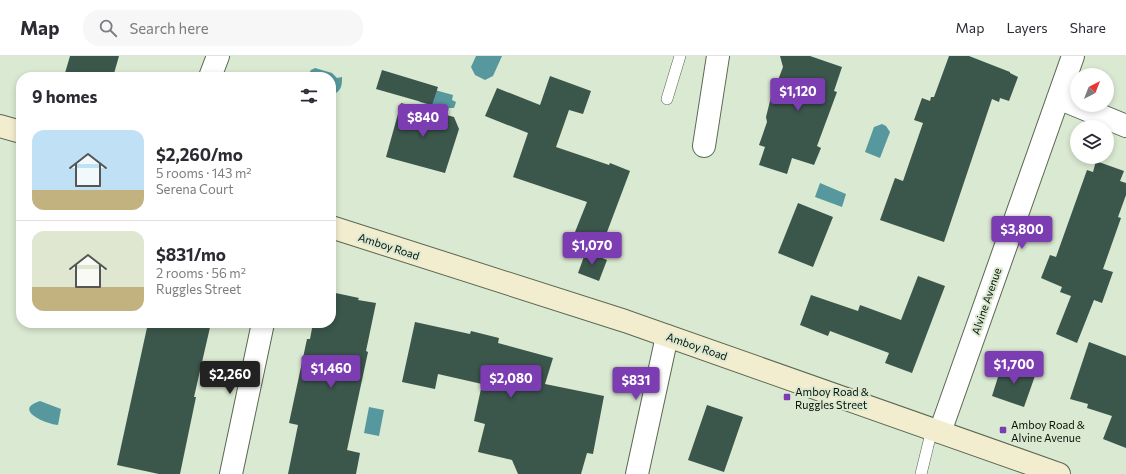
<!DOCTYPE html>
<html lang="en">
<head>
<meta charset="utf-8">
<style>
  body { margin:0; font-family:Commissioner,sans-serif; background:#f7f7f7; color:#2b2b33; height:100vh; display:flex; flex-direction:column; font-size:15px; white-space:nowrap }
  * { box-sizing:border-box; margin:0 }
  p { font-size:13px; color:#7c7c81 }
  .icon { flex:none; width:22px; height:22px; fill:none; stroke:currentColor; stroke-width:2; stroke-linecap:round; stroke-linejoin:round }
  .map { position:relative; flex:1; overflow:hidden }
  .drawer { position:absolute; left:16px; top:16px; width:320px; height:256px; display:flex; flex-direction:column; background:#fff; border-radius:16px; box-shadow:0 2px 6px #0003 }
  .drawer>* { flex:none }
  .needle { width:26px; rotate:42deg }
  .tools { position:absolute; left:1070px; top:12px; display:grid; gap:8px }
  .tools a { display:grid; place-items:center; width:44px; height:44px; border-radius:50%; background:#fff; box-shadow:0 2px 6px #0003; font-size:20px }
  .price { position:absolute; translate:-50% -34px; padding:0 9px; border-radius:4px; background:#7d3db2; color:#fff; font-size:13px; line-height:26px; filter:drop-shadow(0 1px 2px #0008) }
  .price::after { content:''; position:absolute; left:50%; top:24px; width:12px; height:9px; margin-left:-6px; background:inherit; clip-path:polygon(0 0,100% 0,50% 100%) }
  .price.selected { background:#222; color:#fff }
  ul { padding:0; list-style:none }
  li { display:flex; align-items:center; gap:12px; height:100px; padding:0 16px }
  li+li { border-top:1px solid #e1e1e2 }
  li span { display:grid; place-items:center; flex:none; width:112px; height:80px; border-radius:12px; color:#555 }
  li>.icon { margin-inline-start:auto }
  span .icon { width:48px; height:48px; fill:#fffc; stroke-width:1 }
  li b { font-size:17px }
  h2 { display:flex; justify-content:space-between; align-items:center; height:48px; padding:0 16px; font-size:17px }
  header { display:flex; align-items:center; gap:24px; box-sizing:border-box; height:56px; padding:0 20px; background:#fff; border-bottom:1px solid #e1e1e2 }
  header strong { font-size:19px }
  nav { display:flex; gap:22px; margin-inline-start:auto; font-size:14px }
  .search { width:280px; height:36px; background:#f7f7f7; display:flex; align-items:center; gap:10px; box-sizing:border-box; padding:0 14px; border-radius:16px; color:#7c7c81; font-size:15px }
  .map>svg:first-child { display:block }
  .water { fill:#56989d }
  .building { fill:#3b564b }
  .lines { fill:none; stroke-linecap:round; stroke-linejoin:round }
  .service-casing { stroke:#5a6752; stroke-width:12 }
  .minor-casing { stroke:#5a6752; stroke-width:24 }
  .secondary-casing { stroke:#5a6752; stroke-width:24 }
  .service { stroke:#fff; stroke-width:11 }
  .minor { stroke:#fff; stroke-width:22 }
  .secondary { stroke:#f3edd0; stroke-width:22 }
  .poi-dot { fill:#7d3db2; stroke:#dae9d1; stroke-width:1.5 }
  .labels { text-anchor:middle; dominant-baseline:central; stroke-width:4; stroke-linejoin:round; paint-order:stroke }
  .street-label { font-size:11px; fill:#090e06; stroke:#dae9d1 }
  .poi-label { font-size:11px; fill:#090e06; stroke:#dae9d1; text-anchor:start }
</style>
</head>
<body>
<header>
<strong>Map</strong>
<div class="search"><svg class="icon" aria-label="search" viewBox="0 0 24 24"><circle cx="10" cy="10" r="6"/><path d="M15 15l6 6"/></svg>Search here</div>
<nav><a>Map</a><a>Layers</a><a>Share</a></nav>
</header>
<div class="map">
<svg width="1126" height="418" viewBox="0 0 1126 418">
  <rect width="100%" height="100%" fill="#dae9d1"/>
  <!-- water -->
  <path class="water" d="M476,0H502L493,20L485,24L475,19L471,11Z
    M315,12L332,17L337,22L342,21C342,28 342,33 336,37L335,35L331,36V21H307L311,14Z
    M424,31L453,39L452,44L456,46L454,52H449L448,55L420,46L417,42Z
    M882,68L886,70L890,76L880,102L865,96L874,71Z
    M820,127L846,138L842,151L815,141Z
    M40,345L61,353L58,369C46,368 12,354 40,345Z
    M369,351L384,354L379,380L364,377Z"/>
  <!-- building -->
  <path class="building" d="M70,0H119L113,21H77L65,17Z
    M780,0H810L842,11L834,35L837,36L817,90L821,92L814,109L792,102L787,118L759,109L765,91L759,89L767,66L766,61L770,45L783,11Z
    M949,0H969L1010,16V17L1018,21L1009,45L1000,42L999,46L992,43L944,186L880,164L895,122L903,125L923,67L914,64L922,42L930,45L931,41H934Z
    M382,14L438,31L432,49L376,33Z
    M550,20L591,35L583,58L569,54L556,91L609,109L610,107L630,115L601,192L573,181L587,146L513,121L528,77L485,60L497,32L540,49Z
    M401,47L454,61L459,73L445,117L386,101Z
    M1096,105L1124,115L1120,125L1126,127V139L1118,161L1121,162L1103,213L1113,216L1102,247L1094,244L1077,287L1056,278L1071,240L1060,236L1062,231L1041,222L1050,199L1056,201L1087,114L1093,116Z
    M798,147L833,161L813,211L778,197Z
    M586,195L607,204L599,225L578,217Z
    M918,220L945,230L912,317L885,307L889,297L830,275L828,280L800,269L811,239L858,255L860,249L901,264Z
    M331,236L359,242L358,244L376,247L366,295L368,296L347,394L360,397L356,418H288L298,369L289,367L307,283H310L313,267H331Z
    M415,266L470,278L471,275L499,282L498,287L553,302L545,328L604,340L593,398L587,397L581,418H518L512,404L478,396L485,368L474,365L482,328L438,318L435,333L402,326Z
    M148,267H211L194,341H196L180,418H159L117,409Z
    M1089,286L1126,300V392L1103,383L1112,360L1087,352L1088,348L1070,343Z
    M1007,307L1036,317L1024,351L992,340L998,321L1003,320Z
    M707,349L743,361L724,416L688,404Z"/>
  <g class="lines">
    <defs>
      <path id="service" d="M667,43L680,0
        M921,418L932,373"/>
      <path id="minor" d="M210,21L218,0
        M1058,42L1126,70
        M704,90L718,0
        M940,376L1073,0
        M231,418L263,267
        M637,418L667,280"/>
      <path id="secondary" d="M0,70L21,76
        M331,171L625,265L1059,418"/>
    </defs>
    <!-- service casing -->
    <use href="#service" class="service-casing"/>
    <!-- minor casing -->
    <use href="#minor" class="minor-casing"/>
    <!-- secondary casing -->
    <use href="#secondary" class="secondary-casing"/>
    <!-- service -->
    <use href="#service" class="service"/>
    <!-- minor -->
    <use href="#minor" class="minor"/>
    <!-- secondary -->
    <use href="#secondary" class="secondary"/>
  </g>
  <!-- markers -->
  <g class="poi-dot">
    <rect x="783" y="337" width="8" height="8" rx="2"/>
    <rect x="999" y="370" width="8" height="8" rx="2"/>
  </g>
  <g class="labels">
    <!-- street labels -->
    <g class="street-label">
      <text transform="translate(389 190) rotate(18)">Amboy Road</text>
      <text transform="translate(986 245) rotate(-71)">Alvine Avenue</text>
      <text transform="translate(697 290) rotate(19)">Amboy Road</text>
    </g>
    <!-- poi labels -->
    <g class="poi-label">
      <text x="795" y="335">Amboy Road &amp;<tspan x="795" dy="13">Ruggles Street</tspan></text>
      <text x="1011" y="368">Amboy Road &amp;<tspan x="1011" dy="13">Alvine Avenue</tspan></text>
    </g>
  </g>
</svg>
<div class="tools">
<a><svg class="needle" viewBox="-14 -14 28 28"><path d="M0-13l5 13h-10z" fill="#e53935"/><path d="M0 13l5-13h-10z" fill="#7c7c81"/></svg></a>
<a><svg class="icon" aria-label="layers" viewBox="0 0 24 24"><path d="M12 4l9 5-9 5-9-5zM3 14l9 5 9-5"/></svg></a>
</div>
<b class="price" style="left:798px;top:56px">$1,120</b>
<b class="price" style="left:423px;top:82px">$840</b>
<b class="price" style="left:1022px;top:194px">$3,800</b>
<b class="price" style="left:592px;top:210px">$1,070</b>
<b class="price" style="left:1014px;top:329px">$1,700</b>
<b class="price" style="left:331px;top:333px">$1,460</b>
<b class="price selected" style="left:230px;top:339px">$2,260</b>
<b class="price" style="left:511px;top:343px">$2,080</b>
<b class="price" style="left:636px;top:345px">$831</b>
<section class="drawer">
<h2>9 homes<svg class="icon" aria-label="filters" viewBox="0 0 24 24"><path d="M4 7h16M4 17h16"/><circle cx="9" cy="7" r="2"/><circle cx="15" cy="17" r="2"/></svg></h2>
<ul>
<li><span style="background:linear-gradient(#bfe0f5 75%,#c2b280 0)"><svg class="icon" aria-label="home" viewBox="0 0 24 24"><path d="M3 11l9-7 9 7M6 9v11h12V9"/></svg></span><div><b>$2,260/mo</b><p>5 rooms · 143 m²</p><p>Serena Court</p></div></li>
<li><span style="background:linear-gradient(#dfe7d0 70%,#c2b280 0)"><svg class="icon" aria-label="home" viewBox="0 0 24 24"><path d="M3 11l9-7 9 7M6 9v11h12V9"/></svg></span><div><b>$831/mo</b><p>2 rooms · 56 m²</p><p>Ruggles Street</p></div></li>
</ul>
</section>
</div>
</body>
</html>
